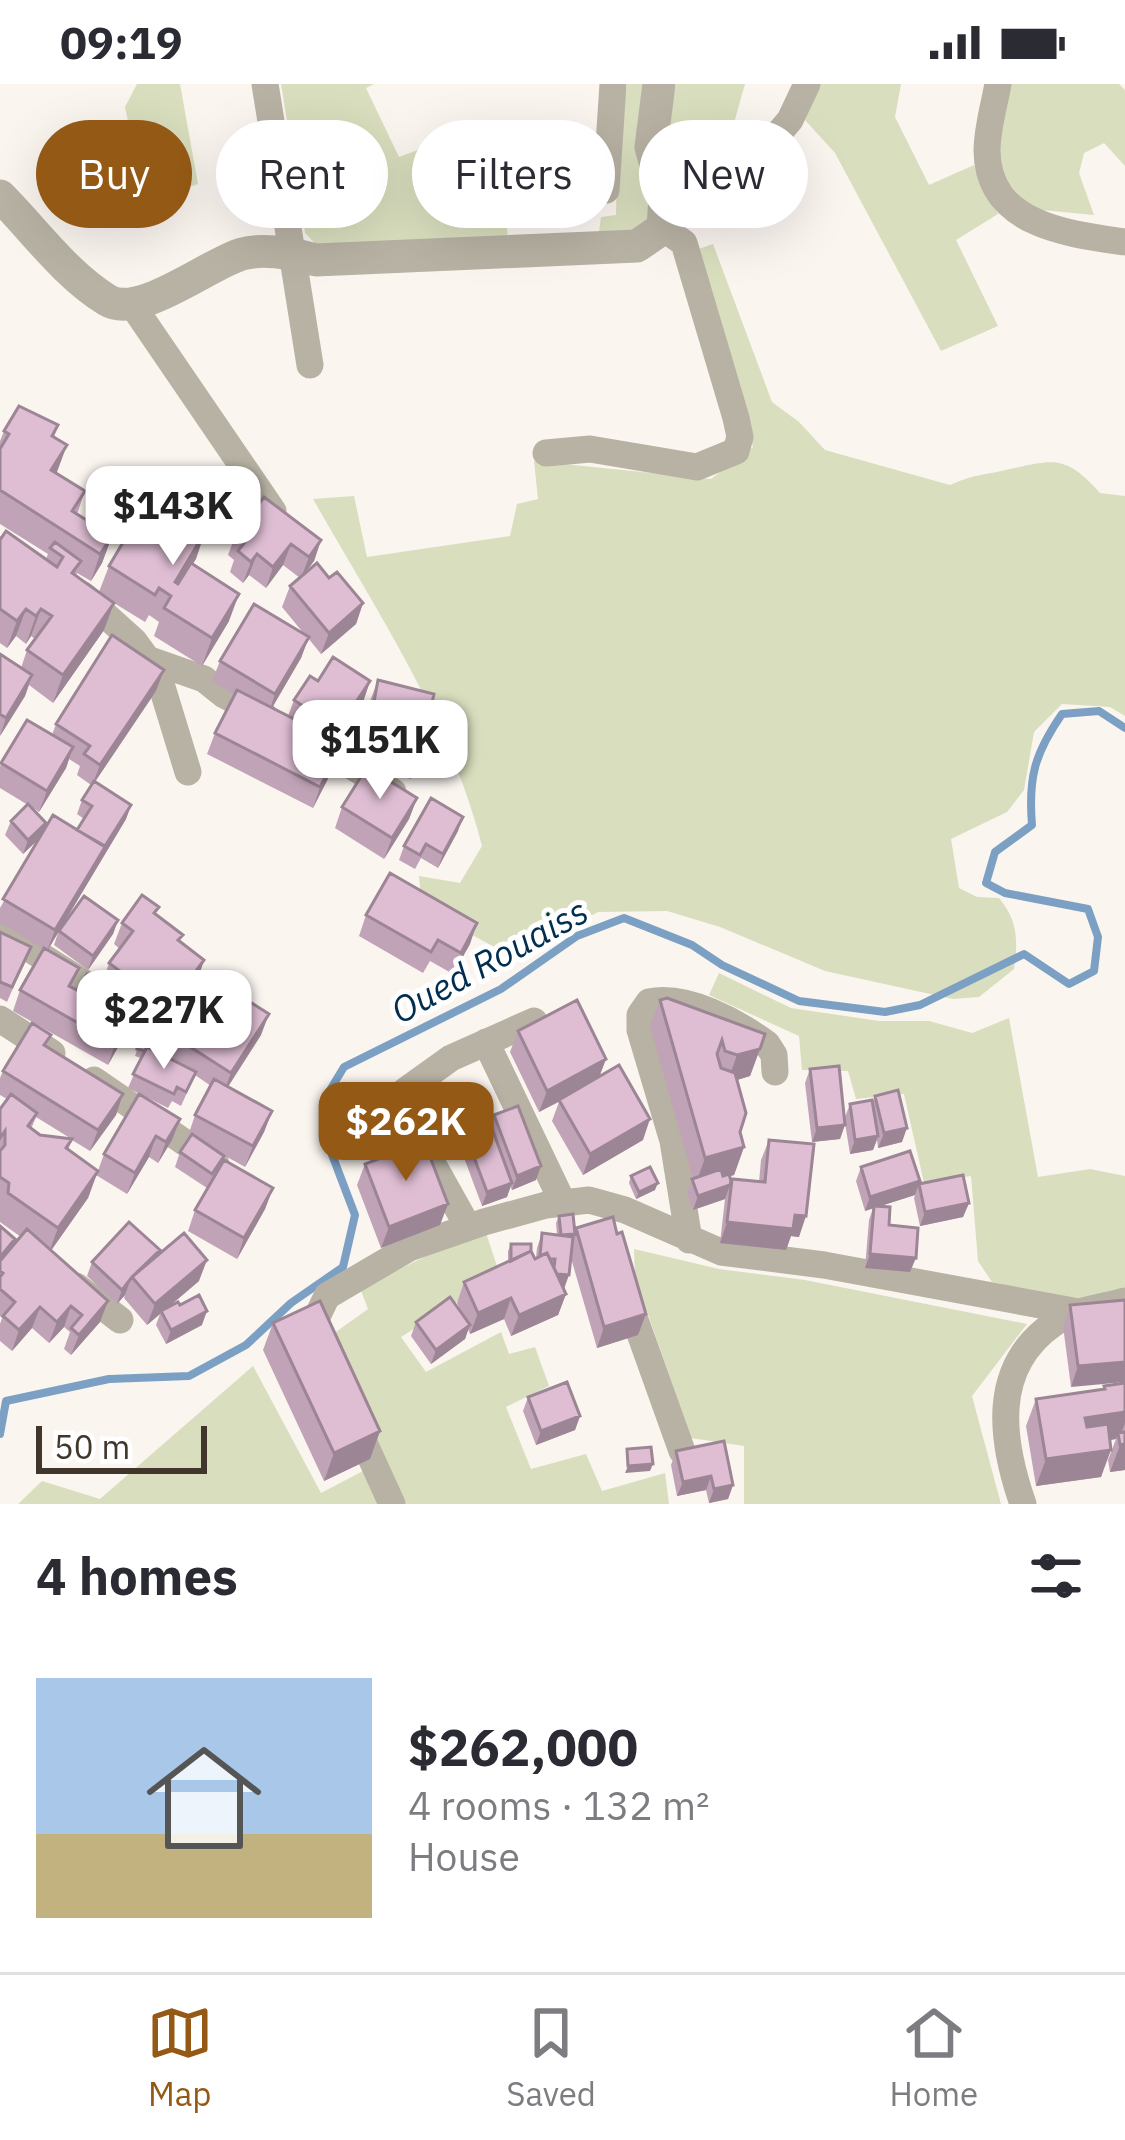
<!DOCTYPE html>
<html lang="en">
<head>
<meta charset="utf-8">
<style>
  body { margin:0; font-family:"IBM Plex Sans",sans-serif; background:#f7f7f7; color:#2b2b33; height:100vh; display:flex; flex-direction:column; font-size:45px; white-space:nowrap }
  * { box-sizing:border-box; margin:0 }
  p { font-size:39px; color:#7c7c81 }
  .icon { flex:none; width:66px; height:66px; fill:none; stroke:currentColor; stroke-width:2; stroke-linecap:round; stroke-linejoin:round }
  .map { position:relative; height:1420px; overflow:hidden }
  .details { display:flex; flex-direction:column; background:#fff; flex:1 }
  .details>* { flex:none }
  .banner { position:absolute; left:36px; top:36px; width:1053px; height:108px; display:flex; gap:24px }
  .scale { position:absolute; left:36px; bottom:30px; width:171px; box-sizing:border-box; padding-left:12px; border:6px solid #41362c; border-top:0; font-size:33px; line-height:42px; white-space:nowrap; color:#41362c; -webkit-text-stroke:9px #fff; paint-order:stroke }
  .price { position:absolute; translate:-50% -102px; padding:0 27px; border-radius:24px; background:#fff; color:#222; font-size:39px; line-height:78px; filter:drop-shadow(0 3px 6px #0008) }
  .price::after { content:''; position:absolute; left:50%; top:72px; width:36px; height:27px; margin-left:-18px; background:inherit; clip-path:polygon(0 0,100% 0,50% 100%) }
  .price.active { background:#935915; color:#fff }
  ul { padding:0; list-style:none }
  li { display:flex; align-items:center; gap:36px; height:300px; padding:0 36px }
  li+li { border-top:3px solid #e1e1e2 }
  li span { display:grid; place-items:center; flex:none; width:336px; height:240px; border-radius:0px; color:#555 }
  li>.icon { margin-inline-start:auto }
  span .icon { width:144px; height:144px; fill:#fffc; stroke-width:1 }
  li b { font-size:51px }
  h2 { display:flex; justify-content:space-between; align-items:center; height:144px; padding:0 36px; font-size:51px }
  .tag { padding:0 42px; border-radius:54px; background:#fff; box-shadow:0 12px 48px #0002; font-size:42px; line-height:108px }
  .tag.active { background:#935915; color:#fff }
  .status { display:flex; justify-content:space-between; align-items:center; height:84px; padding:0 60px; background:#fff; direction:ltr }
  .status svg { height:33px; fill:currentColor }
  .tab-bar { display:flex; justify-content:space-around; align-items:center; height:168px; border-top:3px solid #e1e1e2; background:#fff; font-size:33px; color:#7c7c81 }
  .tab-bar a { display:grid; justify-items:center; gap:6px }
  .tab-bar .active { color:#935915 }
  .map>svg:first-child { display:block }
  .green { fill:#d9debe }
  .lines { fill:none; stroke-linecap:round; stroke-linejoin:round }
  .stream { stroke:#7ba0c3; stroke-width:8 }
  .minor { stroke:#b8b2a4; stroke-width:27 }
  .tertiary { stroke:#b8b2a4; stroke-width:33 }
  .wall { fill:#c0a3b6; fill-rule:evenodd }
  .shaded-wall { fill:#9c8594 }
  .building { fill:#dfbed4; stroke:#9c8594; stroke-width:3 }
  .labels { text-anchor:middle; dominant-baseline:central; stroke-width:10; stroke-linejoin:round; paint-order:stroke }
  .water-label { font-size:36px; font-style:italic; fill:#012d4f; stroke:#fff }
</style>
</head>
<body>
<div class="status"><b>09:19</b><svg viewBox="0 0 49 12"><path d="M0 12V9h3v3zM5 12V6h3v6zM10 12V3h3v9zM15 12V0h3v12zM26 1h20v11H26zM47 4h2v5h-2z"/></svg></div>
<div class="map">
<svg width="1125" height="1420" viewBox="0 0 1125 1420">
  <rect width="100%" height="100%" fill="#fbf5f0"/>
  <!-- green -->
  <path class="green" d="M137,0H180L198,100L145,118L125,23Z
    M281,0H374L366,4L399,73L498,36L508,155L324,169L305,149Z
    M627,0H654L648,146L598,155L601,133L616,131L617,70Z
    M676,0H745L732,46L747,59L672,100L662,60Z
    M820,0H901L895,33L929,101L974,81L998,130L956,156L998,242L941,267L835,69L805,36Z
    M1009,0H1119L1125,6V82L1104,59L1084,69L1079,89L1094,131L1031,125L1000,89L996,69Z
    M713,160L772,318L799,338L825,366L950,401C972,391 983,391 1006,386C1052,376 1065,369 1100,409L1125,412V632L1110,623L1062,620L1034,648L1024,706L1007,728L951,755L959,804L977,813L999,814C1018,837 1018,856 1014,885L979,913L953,915L825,887L720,843L667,827L598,828L511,872L437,832L421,816L419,792L460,799L482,762C450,636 376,526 313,415L354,412L367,473L510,452L517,420L538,415L534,377L711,395L753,363L690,168Z
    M719,889L791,924L879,937H929L972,949L1009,934L1038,1093L1090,1085L1125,1092V1208L1081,1217L992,1198L978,1177L971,1092L924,1099L904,1010L856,1015L848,987L802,986L799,952L709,911Z
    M486,1149L500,1191L401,1253L426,1288L501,1248L509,1270L535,1263L549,1302L506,1323L531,1385L586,1370L602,1407L665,1389L669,1420H403L326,1255L368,1225L360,1204L445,1163Z
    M634,1165L719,1185L805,1196L1027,1240L972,1312L1001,1420H744V1362L691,1354L635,1193Z
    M253,1282L321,1409L363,1387L380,1420H18L42,1397L100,1415Z"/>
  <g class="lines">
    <!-- stream -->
    <path class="stream" d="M0,1350L6,1317L109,1295L189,1292L246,1261L291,1219L343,1183L355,1131L323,1047L324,1016L344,983L501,905L577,852L624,834L692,861L722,881L799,917L885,928L920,921L1024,870L1069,900L1094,887L1098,853L1088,825L1005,809L986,799L995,768L1032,741C1028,693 1035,669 1062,630L1099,627L1125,644"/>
    <!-- minor -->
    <path class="minor" d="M265,0L310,281
      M998,0C994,22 987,45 987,67C988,141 1068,150 1125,158
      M606,106L613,0
      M665,113L778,50L790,36L807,0
      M133,222L273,427
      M546,369L590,365L697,383L736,367L740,353L736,334L684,159L663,144
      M83,511L134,557L158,590L188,688
      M147,575L204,595L224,611L264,631
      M309,655L393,708
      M0,846L90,903L166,963
      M0,935L52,969
      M486,958L563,1119
      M94,996L216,1080
      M468,1143L402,1025L405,1007L451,974L534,937
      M689,1156L673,1057L640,946V931L649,918C687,910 737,938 767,960L774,971L775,988
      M76,1202L120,1236
      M629,1219L682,1367
      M315,1252V1237L327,1212L409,1164L484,1138L546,1121L589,1116L625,1126L721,1168L824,1181L1084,1229
      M356,1341L392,1420
      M1023,1420C1001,1357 990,1284 1053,1240C1071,1227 1104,1223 1125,1217"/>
    <!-- tertiary -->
    <path class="tertiary" d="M0,112C34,146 65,190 107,216C139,236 208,180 242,170C264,164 295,170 316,176L637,162L663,144L665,113L651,63L659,0"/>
  </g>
  <!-- wall -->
  <path class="wall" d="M58,341L54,353L56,389L85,407L77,430L112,452L102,479L91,497L77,489L76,492L99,508L109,482L205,448L192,480L229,537L202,582L154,552L159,538L149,531L145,538L114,519L104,546L53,619L29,601L25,612L0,652V570L21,584L27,566L35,555L31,552L26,560L16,552L7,564L0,559V452L46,475L48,470L0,440V357L4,347Z
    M236,450L321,456L314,477L304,490L329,494L363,519L356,540L321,570L308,554L301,574L272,623L288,632L294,616L318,597H370L363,618L337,657L335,681L313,724L207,670L215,649L235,611L212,597L220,577L305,551L282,523L290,502L300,494L283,481L266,504L249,491L243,499L230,488L234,476L228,471Z
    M378,596L419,674L411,695L368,684L417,714L409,735L384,775L335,744L342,723L367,684L358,682L370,617Z
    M156,607L95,698L131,721L126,735L61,844L118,836L113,850L88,886L54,861L58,849L48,866L79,884L72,904L96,922L128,920L102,900L109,879L120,865L114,860L122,839L156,831L180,858L204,876L197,897L161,945L135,925L128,945L108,981L13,927L20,906L44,865L0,839V824L39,754L23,770L5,751L11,737L28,721L0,704V683L1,679L52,651L56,640ZM69,675L80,682L77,691L91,701L82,716L77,730L84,735L77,746L41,751L29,721L39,728L66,684Z
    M458,747L438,784L421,774L415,785L399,776L404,762Z
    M366,831L470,860L453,890L430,877L423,889L359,852Z
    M0,848L31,863L7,918L0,914Z
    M660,916L765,950L750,992L737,996L740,1048L744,1063L734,1091L730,1092L731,1097L759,1098L761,1076L769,1056L799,1153L791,1152L786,1166L720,1159L725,1115L693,1126L687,1109L693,1095L650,943Z
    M144,946L154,967L162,970L170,950L261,951L228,1003L272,1027L264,1048L245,1083L220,1069L221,1081L273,1104L265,1125L237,1175L188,1147L195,1126L207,1104L175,1083L180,1068L190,1053L188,1052L195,1031L211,1002L195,991L181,1022L172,1017L168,1024L128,1004L141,974L135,972Z
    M518,947L606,975L599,993L643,1056L583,1091L552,1037L559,1018L539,1028L510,968Z
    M51,951L46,962L123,1010L116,1031L90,1067L72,1056L68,1066L98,1087L104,1070L139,1010L172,1056L158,1079L149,1073L127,1110L96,1091L88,1114L51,1166L108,1217L100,1238L71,1271L64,1265L70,1248L64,1243L49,1259L32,1244L12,1267L0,1257V1240L2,1234L0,1232V1142L15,1155L12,1163L21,1153L0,1138V1025L7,1015L0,1011V994L3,987ZM36,1033L70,1054L40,1051L31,1045Z
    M810,985L845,1033L850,1020L872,1019L875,1012L902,1058L878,1064L877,1056L873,1066L850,1070L845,1039L840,1055L812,1058L805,999Z
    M494,1031L536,1096L512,1106L510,1102L507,1113L482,1122L460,1063L465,1049L490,1041Z
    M365,1080L440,1141L381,1164L357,1101Z
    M861,1083L920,1097L915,1111L880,1122L910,1188L865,1184L869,1136L873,1124L865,1127L856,1097Z
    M631,1092L655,1106L636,1115L629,1099Z
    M919,1100L969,1119L963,1133L920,1142L914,1114Z
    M559,1132L575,1147L576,1144L638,1251L597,1264L571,1174L564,1205L566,1210L558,1231L511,1252L504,1235L470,1250L468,1245L465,1255L431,1280L411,1252L416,1238L461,1228L457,1219L464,1198L508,1178V1167L511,1160L531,1167L536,1174L537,1164L542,1149L557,1151L556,1139Z
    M158,1171L199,1197L169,1223L180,1221L202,1241L166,1260L156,1241L160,1230L147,1241L124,1214L125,1211L117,1220L87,1192L92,1178Z
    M1125,1216L1071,1303L1063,1242L1070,1221Z
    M273,1239L380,1347L370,1375L324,1397L263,1266Z
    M1125,1299V1386L1110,1388L1108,1376L1116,1355L1110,1356L1101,1393L1036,1402L1026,1342L1036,1315L1103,1306L1104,1302Z
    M528,1313L580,1332L575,1346L536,1361L523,1327Z
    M676,1367L733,1401L728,1415L709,1419L706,1406L677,1412L671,1381Z"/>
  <!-- shaded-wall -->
  <path class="shaded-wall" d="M67,361L57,388L41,413L51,386Z
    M205,448L196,475L169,518L175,498Z
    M112,452L102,479L91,497L100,470Z
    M321,456L314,477L301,494L309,473Z
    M291,460L283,481L266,504L273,483Z
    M257,470L249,491L243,499L251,478Z
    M239,510L229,537L202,582L212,554Z
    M114,519L104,546L53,619L63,591Z
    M363,519L356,540L321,570L329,549Z
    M26,525L16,552L7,564L17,537Z
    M41,525L31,552L26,560L36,532Z
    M309,553L301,574L268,631L275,610Z
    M164,586L156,607L92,702L100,681Z
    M32,591L25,612L0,652L6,634Z
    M370,597L363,618L331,666L338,645Z
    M343,660L335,681L313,724L320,703Z
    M73,663L66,684L39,728L47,707Z
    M417,714L409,735L384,775L392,754Z
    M131,721L126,735L47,867L55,846Z
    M463,733L458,747L438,784L443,770Z
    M46,739L41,753L23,770L28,756Z
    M118,836L113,850L88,886L93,872Z
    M477,839L470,860L453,890L461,869Z
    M204,876L197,897L161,945L169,924Z
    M136,924L128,945L108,981L115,960Z
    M269,930L261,951L223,1010L231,989Z
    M760,965L750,992L727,999L737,971Z
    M606,975L598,996L539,1028L547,1007Z
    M123,1010L116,1031L90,1067L98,1046Z
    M272,1027L264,1048L245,1083L253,1062Z
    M180,1035L172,1056L158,1079L166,1058Z
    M650,1035L643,1056L583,1091L590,1070Z
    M845,1041L840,1055L812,1058L817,1044Z
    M907,1044L902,1058L878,1064L884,1049Z
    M156,1052L149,1073L127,1110L135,1089Z
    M878,1052L873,1066L850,1070L855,1056Z
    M744,1063L734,1091L695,1102L705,1074Z
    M541,1082L536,1096L512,1106L517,1092Z
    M98,1087L88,1114L48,1171L58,1144Z
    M920,1097L915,1111L865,1127L870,1113Z
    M512,1099L507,1113L482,1122L487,1108Z
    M658,1099L655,1106L636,1115L639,1108Z
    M730,1101L725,1115L693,1126L698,1112Z
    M273,1104L265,1125L237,1175L244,1154Z
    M969,1119L963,1133L920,1142L925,1128Z
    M448,1120L440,1141L381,1164L389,1143Z
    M795,1131L806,1132L799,1153L791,1152L786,1166L720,1159L727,1138Z
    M870,1170L916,1174L910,1188L865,1184Z
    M207,1176L199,1197L162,1228L161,1227L160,1230L147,1241L155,1220Z
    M554,1190L569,1191L564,1205Z
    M130,1197L125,1211L117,1220L122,1206Z
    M566,1210L558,1231L511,1252L519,1231Z
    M511,1214L504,1235L470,1250L478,1229Z
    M108,1217L100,1238L71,1271L79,1251Z
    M71,1222L64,1243L49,1259L57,1238Z
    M40,1223L32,1244L12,1267L19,1246Z
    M207,1227L202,1241L166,1260L171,1246Z
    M646,1230L638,1251L597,1264L604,1243Z
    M470,1241L465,1255L431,1280L436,1266Z
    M1125,1278V1298L1071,1303L1078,1282Z
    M1125,1328V1339L1119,1355L1118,1349L1116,1355L1075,1361L1085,1334Z
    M580,1332L575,1346L536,1361L541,1347Z
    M380,1347L370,1375L324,1397L334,1369Z
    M1125,1360V1386L1110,1388L1120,1361Z
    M1111,1366L1101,1393L1036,1402L1046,1375Z
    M653,1380L650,1387L625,1389L628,1382Z
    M711,1392L706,1406L677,1412L683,1398Z
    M733,1401L728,1415L709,1419L714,1405Z"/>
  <!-- building -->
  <path class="building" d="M19,322L58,341L52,352L67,361L51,386L85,407L72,427L112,452L100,470L0,406V365L9,350L4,347Z
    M150,413L205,448L175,498L178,500L191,479L239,510L212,554L164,524L171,512L159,504L155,511L109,482Z
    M264,413L321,456L309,473L291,460L273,483L257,470L251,478L238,467L245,458L236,450Z
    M6,447L57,483L63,473L50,464L55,458L81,477L72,489L114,519L63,591L27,566L52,532L41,525L36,532L26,525L17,537L0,525V456Z
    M317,479L329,494L337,488L363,519L329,549L290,502Z
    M254,520L309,553L275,610L220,577Z
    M112,551L164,586L100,681L84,670L90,662L56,640Z
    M0,570L32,591L6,634L0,630Z
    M333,573L370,597L338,645L294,616L310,592L318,597Z
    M378,596L434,610L419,674L366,661Z
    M237,606L343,660L320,703L215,649Z
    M27,636L73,663L47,707L1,679Z
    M367,683L417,714L392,754L342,723Z
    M94,697L131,721L105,762L77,746L92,722L82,716Z
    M431,714L463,733L443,770L426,760L420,771L404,762Z
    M28,720L46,739L28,756L11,737Z
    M53,731L105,763L55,846L3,815Z
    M390,789L477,839L461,869L438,856L431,868L366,831Z
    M142,811L159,823L154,829L183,851L178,856L204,876L169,924L109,879L133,847L122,839Z
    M84,812L118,836L93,872L59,847Z
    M0,848L31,863L12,903L0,898Z
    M44,864L79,884L69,902L77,906L87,890L100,898L88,918L96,922L105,907L136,924L115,960L20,906Z
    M208,891L269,930L231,989L170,950Z
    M667,914L765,950L760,965L737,971L725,967L722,956L717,970L721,984L735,989L746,1029L740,1048L744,1063L705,1074L660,916Z
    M577,916L606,975L547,1007L518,947Z
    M32,939L51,951L44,961L123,1010L98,1046L3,987Z
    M144,946L160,952L154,966L147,963L145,967L137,965Z
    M147,963L196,988L186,1008L177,1003L174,1010L133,990Z
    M619,981L650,1035L590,1070L559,1016Z
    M839,982L845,1041L817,1044L810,985Z
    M214,995L272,1027L253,1062L195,1031Z
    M898,1006L907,1044L884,1049L875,1012Z
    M11,1010L37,1029L28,1042L40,1051L72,1055L66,1064L98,1087L58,1144L8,1109L9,1099L0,1093V1067L5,1061V1047L0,1054V1025Z
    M139,1010L180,1035L166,1058L156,1052L135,1089L104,1070Z
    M872,1016L878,1052L855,1056L850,1020Z
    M518,1022L541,1082L517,1092L494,1031Z
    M490,1039L512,1099L487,1108L465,1049Z
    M192,1050L224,1072L212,1090L180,1068Z
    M769,1056L814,1060L806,1132L795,1131L793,1145L727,1138L732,1095L765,1098Z
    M424,1057L448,1120L389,1143L365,1080Z
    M910,1067L920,1097L870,1113L861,1083Z
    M224,1076L273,1104L244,1154L195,1126Z
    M650,1083L658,1099L639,1108L631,1092Z
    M721,1085L723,1092L729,1090L731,1097L730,1101L698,1112L692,1095Z
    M963,1091L969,1119L925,1128L919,1100Z
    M874,1122L890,1123L889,1141L918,1144L916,1174L870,1170Z
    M573,1130L575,1150L561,1151L559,1132Z
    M613,1133L617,1150L622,1148L646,1230L604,1243L576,1144Z
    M129,1138L160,1166L132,1193L122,1206L92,1178Z
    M0,1142L15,1155L0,1173Z
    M27,1145L108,1217L79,1251L71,1244L82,1231L71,1222L57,1238L40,1223L19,1246L3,1232L15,1218L0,1205V1193L3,1189L0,1187V1177Z
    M184,1149L207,1176L155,1220L132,1193Z
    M542,1149L573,1153L569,1191L557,1190L554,1184L555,1175H550L547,1169L540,1172Z
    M511,1160H531V1167L511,1177Z
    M531,1167L535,1175L547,1169L566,1210L519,1231L511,1214L478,1229L464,1198Z
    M199,1211L207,1227L171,1246L161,1227L178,1218L180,1221Z
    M450,1213L470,1241L436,1266L416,1238Z
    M1125,1216V1278L1078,1282L1070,1221Z
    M320,1217L380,1347L334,1369L273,1239Z
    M567,1298L580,1332L541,1347L528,1313Z
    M1125,1299V1328L1085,1334L1087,1343L1108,1340L1111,1366L1046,1375L1036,1315L1105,1305L1104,1302Z
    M1125,1348V1360L1120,1361L1118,1349Z
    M724,1357L733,1401L714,1405L711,1392L683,1398L676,1367Z
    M651,1363L653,1380L628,1382L627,1365Z"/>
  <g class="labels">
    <!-- water labels -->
    <g class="water-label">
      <text transform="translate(489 876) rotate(-29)">Oued Rouaiss</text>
    </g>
  </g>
</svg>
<div class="scale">50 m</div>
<b class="price" style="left:173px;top:484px">$143K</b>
<b class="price" style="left:380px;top:718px">$151K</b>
<b class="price" style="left:164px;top:988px">$227K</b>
<b class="price active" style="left:406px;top:1100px">$262K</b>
<div class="banner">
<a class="tag active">Buy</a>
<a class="tag">Rent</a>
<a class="tag">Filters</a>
<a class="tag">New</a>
</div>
</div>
<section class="details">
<h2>4 homes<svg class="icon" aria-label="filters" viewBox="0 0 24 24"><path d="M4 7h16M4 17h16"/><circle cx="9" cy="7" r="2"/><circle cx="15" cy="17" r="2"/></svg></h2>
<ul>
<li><span style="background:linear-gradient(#a9c7e8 65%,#c2b280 0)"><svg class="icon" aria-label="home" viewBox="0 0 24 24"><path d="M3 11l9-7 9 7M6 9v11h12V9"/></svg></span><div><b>$262,000</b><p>4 rooms · 132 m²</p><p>House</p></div></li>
</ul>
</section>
<nav class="tab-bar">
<a class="active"><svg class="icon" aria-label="map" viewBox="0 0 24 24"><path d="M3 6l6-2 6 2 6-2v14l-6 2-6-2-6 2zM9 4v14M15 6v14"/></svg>Map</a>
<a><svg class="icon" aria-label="saved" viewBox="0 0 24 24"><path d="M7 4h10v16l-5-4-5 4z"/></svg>Saved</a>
<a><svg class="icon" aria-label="home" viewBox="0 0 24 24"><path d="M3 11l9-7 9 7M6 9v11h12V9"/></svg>Home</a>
</nav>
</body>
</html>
